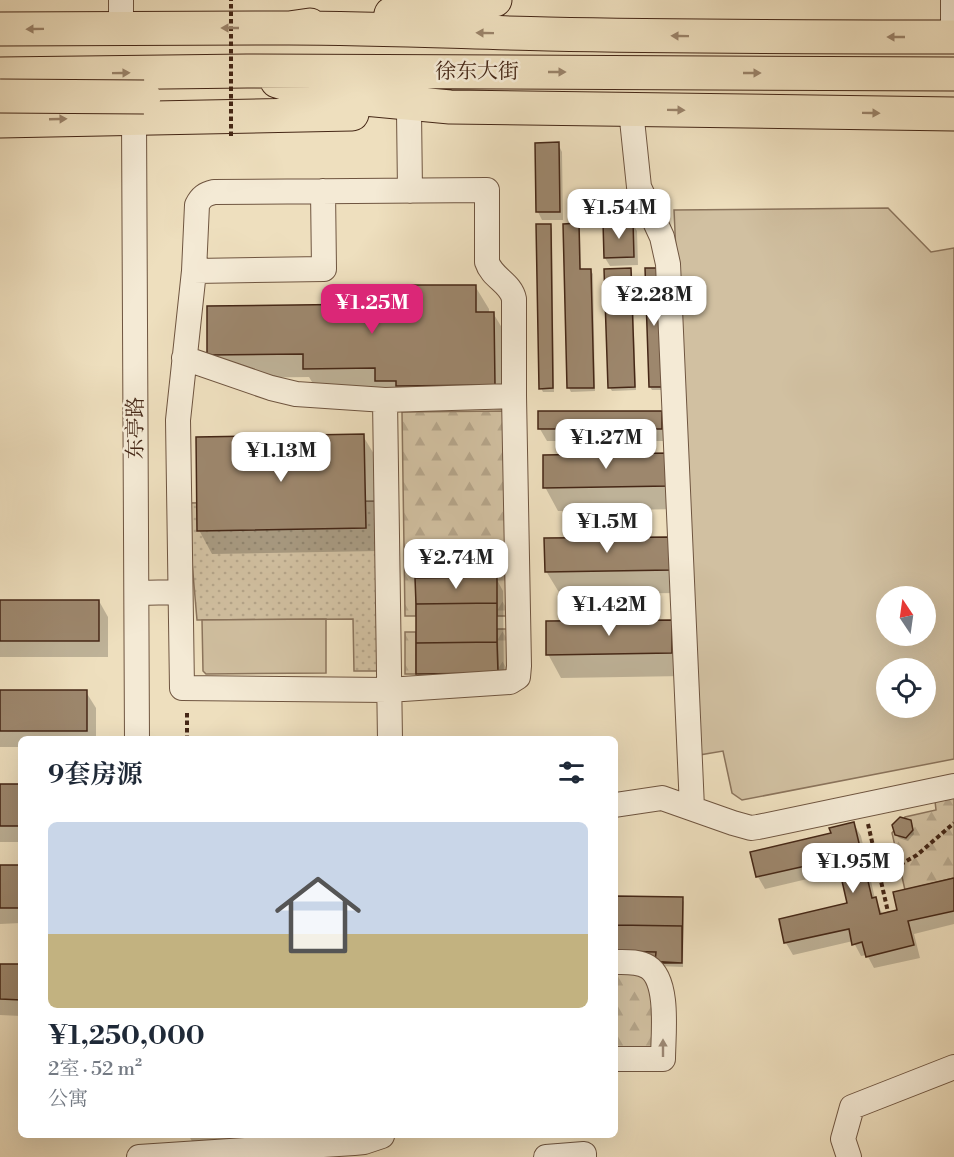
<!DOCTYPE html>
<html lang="zh">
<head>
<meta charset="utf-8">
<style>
  body { margin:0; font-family:"Libre Bodoni","Noto Serif SC",serif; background:#f6f6f7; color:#1f2937; height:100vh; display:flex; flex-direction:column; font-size:22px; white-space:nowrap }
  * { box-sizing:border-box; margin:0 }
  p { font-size:20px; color:#747a83 }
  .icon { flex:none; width:33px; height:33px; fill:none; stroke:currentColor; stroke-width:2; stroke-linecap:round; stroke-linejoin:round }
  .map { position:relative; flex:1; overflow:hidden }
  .panel { position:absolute; left:18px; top:736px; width:600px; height:402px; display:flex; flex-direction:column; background:#fff; border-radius:9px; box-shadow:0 6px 24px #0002 }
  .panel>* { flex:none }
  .needle { width:39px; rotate:347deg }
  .buttons { position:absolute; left:876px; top:586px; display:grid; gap:12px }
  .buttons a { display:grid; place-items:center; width:60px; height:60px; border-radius:50%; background:#fff; box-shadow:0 6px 24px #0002; font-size:30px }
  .price { position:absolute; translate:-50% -51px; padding:0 14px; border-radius:12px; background:#fff; color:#222; font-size:20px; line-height:39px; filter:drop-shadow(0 2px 3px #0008) }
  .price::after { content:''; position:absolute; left:50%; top:36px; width:18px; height:14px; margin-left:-9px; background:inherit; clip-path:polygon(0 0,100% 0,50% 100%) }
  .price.current { background:#db2777; color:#fff }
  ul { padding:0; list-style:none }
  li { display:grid; align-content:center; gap:12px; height:318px; padding:0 30px }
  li+li { border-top:2px solid #e0e1e3 }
  li span { display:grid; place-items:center; height:186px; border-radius:9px; color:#555 }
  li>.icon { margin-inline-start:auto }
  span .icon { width:108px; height:108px; fill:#fffc; stroke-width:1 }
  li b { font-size:26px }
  h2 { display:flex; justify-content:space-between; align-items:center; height:72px; padding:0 30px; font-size:26px }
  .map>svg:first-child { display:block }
  .grass { fill:url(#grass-dots); stroke:#8b745c; stroke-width:1.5 }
  .forest { fill:url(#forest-firs); stroke:#8b745c; stroke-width:1.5 }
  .pitch { fill:#d1c0a1; stroke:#8b745c; stroke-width:1.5; fill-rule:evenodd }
  .shadow { fill:#0003 }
  .building { fill:#9d876d; stroke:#452716; stroke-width:1.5 }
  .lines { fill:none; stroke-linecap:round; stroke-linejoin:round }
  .minor-casing { stroke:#6f5540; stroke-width:26 }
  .highway-casing { stroke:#452716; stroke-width:35 }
  .path { stroke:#452716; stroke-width:4; stroke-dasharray:4.5 3; stroke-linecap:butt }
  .minor { stroke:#f4ead5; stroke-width:24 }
  .highway { stroke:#eedfbe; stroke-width:33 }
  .highway-bridge-casing { stroke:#452716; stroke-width:35; stroke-linecap:butt }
  .path-bridge { stroke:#452716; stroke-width:4; stroke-dasharray:4.5 3; stroke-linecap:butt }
  .highway-bridge { stroke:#eedfbe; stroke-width:33 }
  .oneway { fill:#9a836a }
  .oneway2 { fill:#9c8876 }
  .labels { text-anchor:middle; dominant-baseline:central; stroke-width:5; stroke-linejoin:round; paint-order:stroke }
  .street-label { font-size:21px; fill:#452716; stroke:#f4ead5 }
</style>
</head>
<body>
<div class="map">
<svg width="954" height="1157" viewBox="0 0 954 1157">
  <defs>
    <pattern id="grass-dots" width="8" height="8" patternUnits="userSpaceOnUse" patternTransform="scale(1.5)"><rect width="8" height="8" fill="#d1c0a1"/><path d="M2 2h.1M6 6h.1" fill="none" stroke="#b5a58a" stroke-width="1.8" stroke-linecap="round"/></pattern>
    <pattern id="forest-firs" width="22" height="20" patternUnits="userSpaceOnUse" patternTransform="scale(1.5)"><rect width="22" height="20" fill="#d1c0a1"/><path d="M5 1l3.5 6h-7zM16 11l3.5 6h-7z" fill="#b5a58a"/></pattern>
  </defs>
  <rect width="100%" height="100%" fill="#eedfbe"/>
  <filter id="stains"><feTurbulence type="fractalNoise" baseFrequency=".00333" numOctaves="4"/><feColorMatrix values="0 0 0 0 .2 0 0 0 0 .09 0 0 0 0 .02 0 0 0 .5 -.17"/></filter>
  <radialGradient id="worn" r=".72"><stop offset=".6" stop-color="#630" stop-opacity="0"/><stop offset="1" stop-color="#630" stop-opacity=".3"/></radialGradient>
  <!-- grass -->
  <path class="grass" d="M376,501L377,671H354L353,619L197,620L187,503Z"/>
  <!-- forest -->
  <path class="forest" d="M504,411L507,616H497L496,577L416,578V616H405L402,412Z
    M497,629H507L508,673H498Z
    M405,632H416V674H405Z
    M954,796V878L905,890L892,833L905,817L936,810L935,801Z
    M615,969H635L652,982L654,1052H615Z"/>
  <!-- pitch -->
  <path class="pitch" d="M888,208L931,252L954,248V759L742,800L732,793L723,751L699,755L674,210ZM886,597H926V636H886ZM886,669H926V708H886Z
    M326,619V673L206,674L203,671L202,620Z"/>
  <!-- shadow -->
  <path class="shadow" d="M558,144L562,152L563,220H542L538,212Z
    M632,223L637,231L638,265L610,266L605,258Z
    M550,225L552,229L554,392H543L541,388Z
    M565,225H578L580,228L581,271H591L593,274L595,391L571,392L569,388Z
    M630,270L632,273L636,390L612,391L610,388Z
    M647,270L664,390H652L650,387Z
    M475,286L489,309V313H493L507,336V408L411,409L318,392L309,377L222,378L208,355L376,306Z
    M661,413L668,425V441H547L540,429Z
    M363,436L377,459L378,551L212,554L199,530Z
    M668,455L682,509L558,511L545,487Z
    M683,562V593L560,594L546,571Z
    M496,578L503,591L504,685L425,686L418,674Z
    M0,601H99L108,617V657H0Z
    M671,622L685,676L561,678L548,654Z
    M0,692H86L96,708V740H21V747H0Z
    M0,786H21V842H0Z
    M854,824L861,836L875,899L883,915L899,911L954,880V924L914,934L920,958L874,968L867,955L861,956L853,941L793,955L786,943L781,920L849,904L841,871L765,889L758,877L752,853L832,834Z
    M912,825L914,834L908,841L899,838L897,835Z
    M0,866H21V923L0,924Z
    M615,898L682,899L684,902L683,967L659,966Z
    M0,965L21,966V1016L0,1015Z
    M189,1136H391L390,1146L194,1145Z"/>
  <!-- building -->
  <path class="building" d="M559,142L560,212H536L535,143Z
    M633,221L634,257L604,258L603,222Z
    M579,223L580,269H591L594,388H567L563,224Z
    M536,224H551L553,388L539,389Z
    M631,268L635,387L608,388L604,269Z
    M645,268H660L663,387H649Z
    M375,285H476V312H494L495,385L396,386V381H375V368L303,369V354L207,355V306L375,304Z
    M538,411H662V429H538Z
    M364,434L366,528L197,531L196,437Z
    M669,453V486L543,488V455Z
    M670,537L671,570L545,572L544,538Z
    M497,577V603L416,604L415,578Z
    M0,600H99V641H0Z
    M497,603V642L416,643V604Z
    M672,620V653L546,655V621Z
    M497,642L498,673L416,674V643Z
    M0,690H87V731H0Z
    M0,784H21V826H0Z
    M900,817L911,820L913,830L906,838L895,835L892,825Z
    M854,822L872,898L876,897L880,914L897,910L893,892L954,878V911L908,921L914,945L866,957L862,942L852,945L849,929L784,943L779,919L847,903L837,859L756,877L750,852L831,833L829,828Z
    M0,865H21V908H0Z
    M615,896L683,897L682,963L615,959Z
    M615,925L682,926V963H655L656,952L615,951Z
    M0,964H21V1000L0,999Z"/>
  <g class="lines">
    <defs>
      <path id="minor" d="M121,0V28
        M953,0V37
        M631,110L639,187L662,237L668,264L692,808
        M409,112L410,191
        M134,117L137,740
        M487,190V262C492,278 511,283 514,299V396L519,666L518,677L510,682L388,690L182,688L178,420L194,271L197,205C201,197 205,194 214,192Z
        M194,271L324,269L323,191
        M184,358L271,388L296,394L385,400L514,396
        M385,400L390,740
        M137,593L180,592
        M615,805L662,798L733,823L751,828L758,827L954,786
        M615,962C626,962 638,961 648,967C670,981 663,1036 663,1059H615
        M139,1157L354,1143L364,1142L382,1136
        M546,1157L584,1154V1157
        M849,1157L843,1139L852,1107L954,1067"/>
      <path id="highway" d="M391,14L495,0
        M289,28C375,28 462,32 548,34C684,37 819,37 954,37
        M0,29L289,28L310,25
        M0,74L247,71L954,74
        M277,81L322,95L450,107L954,114
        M0,121L352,114"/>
    </defs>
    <!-- minor casing -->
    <use href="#minor" class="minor-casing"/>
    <!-- highway casing -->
    <use href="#highway" class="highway-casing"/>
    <!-- path -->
    <path class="path" d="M187,740V710
      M868,824L888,912
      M879,872L903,863L917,855L954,823"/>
    <!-- minor -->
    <use href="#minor" class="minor"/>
    <!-- highway -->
    <use href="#highway" class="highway"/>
    <defs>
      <path id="highway-bridge" d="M0,96L144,97"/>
    </defs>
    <!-- highway-bridge casing -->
    <use href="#highway-bridge" class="highway-bridge-casing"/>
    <!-- path-bridge -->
    <path class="path-bridge" d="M231,136V0"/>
    <!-- highway-bridge -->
    <use href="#highway-bridge" class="highway-bridge"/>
  </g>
  <!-- one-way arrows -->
  <defs><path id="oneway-solid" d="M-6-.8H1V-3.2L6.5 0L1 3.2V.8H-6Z" transform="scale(1.5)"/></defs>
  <g class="oneway">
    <use href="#oneway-solid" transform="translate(230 28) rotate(-180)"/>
    <use href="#oneway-solid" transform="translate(35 29) rotate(179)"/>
    <use href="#oneway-solid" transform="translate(485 33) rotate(-179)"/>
    <use href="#oneway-solid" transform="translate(680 36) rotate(-179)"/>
    <use href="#oneway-solid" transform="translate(896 37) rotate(180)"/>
    <use href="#oneway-solid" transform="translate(557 72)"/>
    <use href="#oneway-solid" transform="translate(121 73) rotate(-1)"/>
    <use href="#oneway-solid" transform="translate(752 73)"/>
    <use href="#oneway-solid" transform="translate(676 110) rotate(1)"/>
    <use href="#oneway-solid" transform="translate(871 113) rotate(1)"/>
    <use href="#oneway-solid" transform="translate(58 119) rotate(-2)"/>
  </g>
  <use class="oneway2" href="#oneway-solid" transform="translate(663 1048) rotate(-90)"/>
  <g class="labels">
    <!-- street labels -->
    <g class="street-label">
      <text x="477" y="72">徐东大街</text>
      <text transform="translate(136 428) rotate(-90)">东亭路</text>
    </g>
  </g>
  <rect width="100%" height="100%" filter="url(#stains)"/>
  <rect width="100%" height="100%" fill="url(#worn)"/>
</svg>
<div class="buttons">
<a><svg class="needle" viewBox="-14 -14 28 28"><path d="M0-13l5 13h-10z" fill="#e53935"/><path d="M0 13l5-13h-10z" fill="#747a83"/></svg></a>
<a><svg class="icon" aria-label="locate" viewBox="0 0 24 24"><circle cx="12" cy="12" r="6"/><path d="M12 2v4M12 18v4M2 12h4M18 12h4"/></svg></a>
</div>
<b class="price" style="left:619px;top:240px">¥1.54M</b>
<b class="price" style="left:654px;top:327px">¥2.28M</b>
<b class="price current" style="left:372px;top:335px">¥1.25M</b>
<b class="price" style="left:606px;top:470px">¥1.27M</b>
<b class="price" style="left:281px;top:483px">¥1.13M</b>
<b class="price" style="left:607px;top:554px">¥1.5M</b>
<b class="price" style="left:456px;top:590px">¥2.74M</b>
<b class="price" style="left:609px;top:637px">¥1.42M</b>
<b class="price" style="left:853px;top:894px">¥1.95M</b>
<section class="panel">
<h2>9套房源<svg class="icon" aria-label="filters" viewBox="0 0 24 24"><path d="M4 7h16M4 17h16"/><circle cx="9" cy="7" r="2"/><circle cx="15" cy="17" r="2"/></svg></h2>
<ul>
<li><span style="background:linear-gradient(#c9d6e8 60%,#c2b280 0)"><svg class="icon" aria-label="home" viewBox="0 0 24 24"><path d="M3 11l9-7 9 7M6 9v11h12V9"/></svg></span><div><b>¥1,250,000</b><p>2室 · 52 m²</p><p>公寓</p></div></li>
</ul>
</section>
</div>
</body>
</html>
